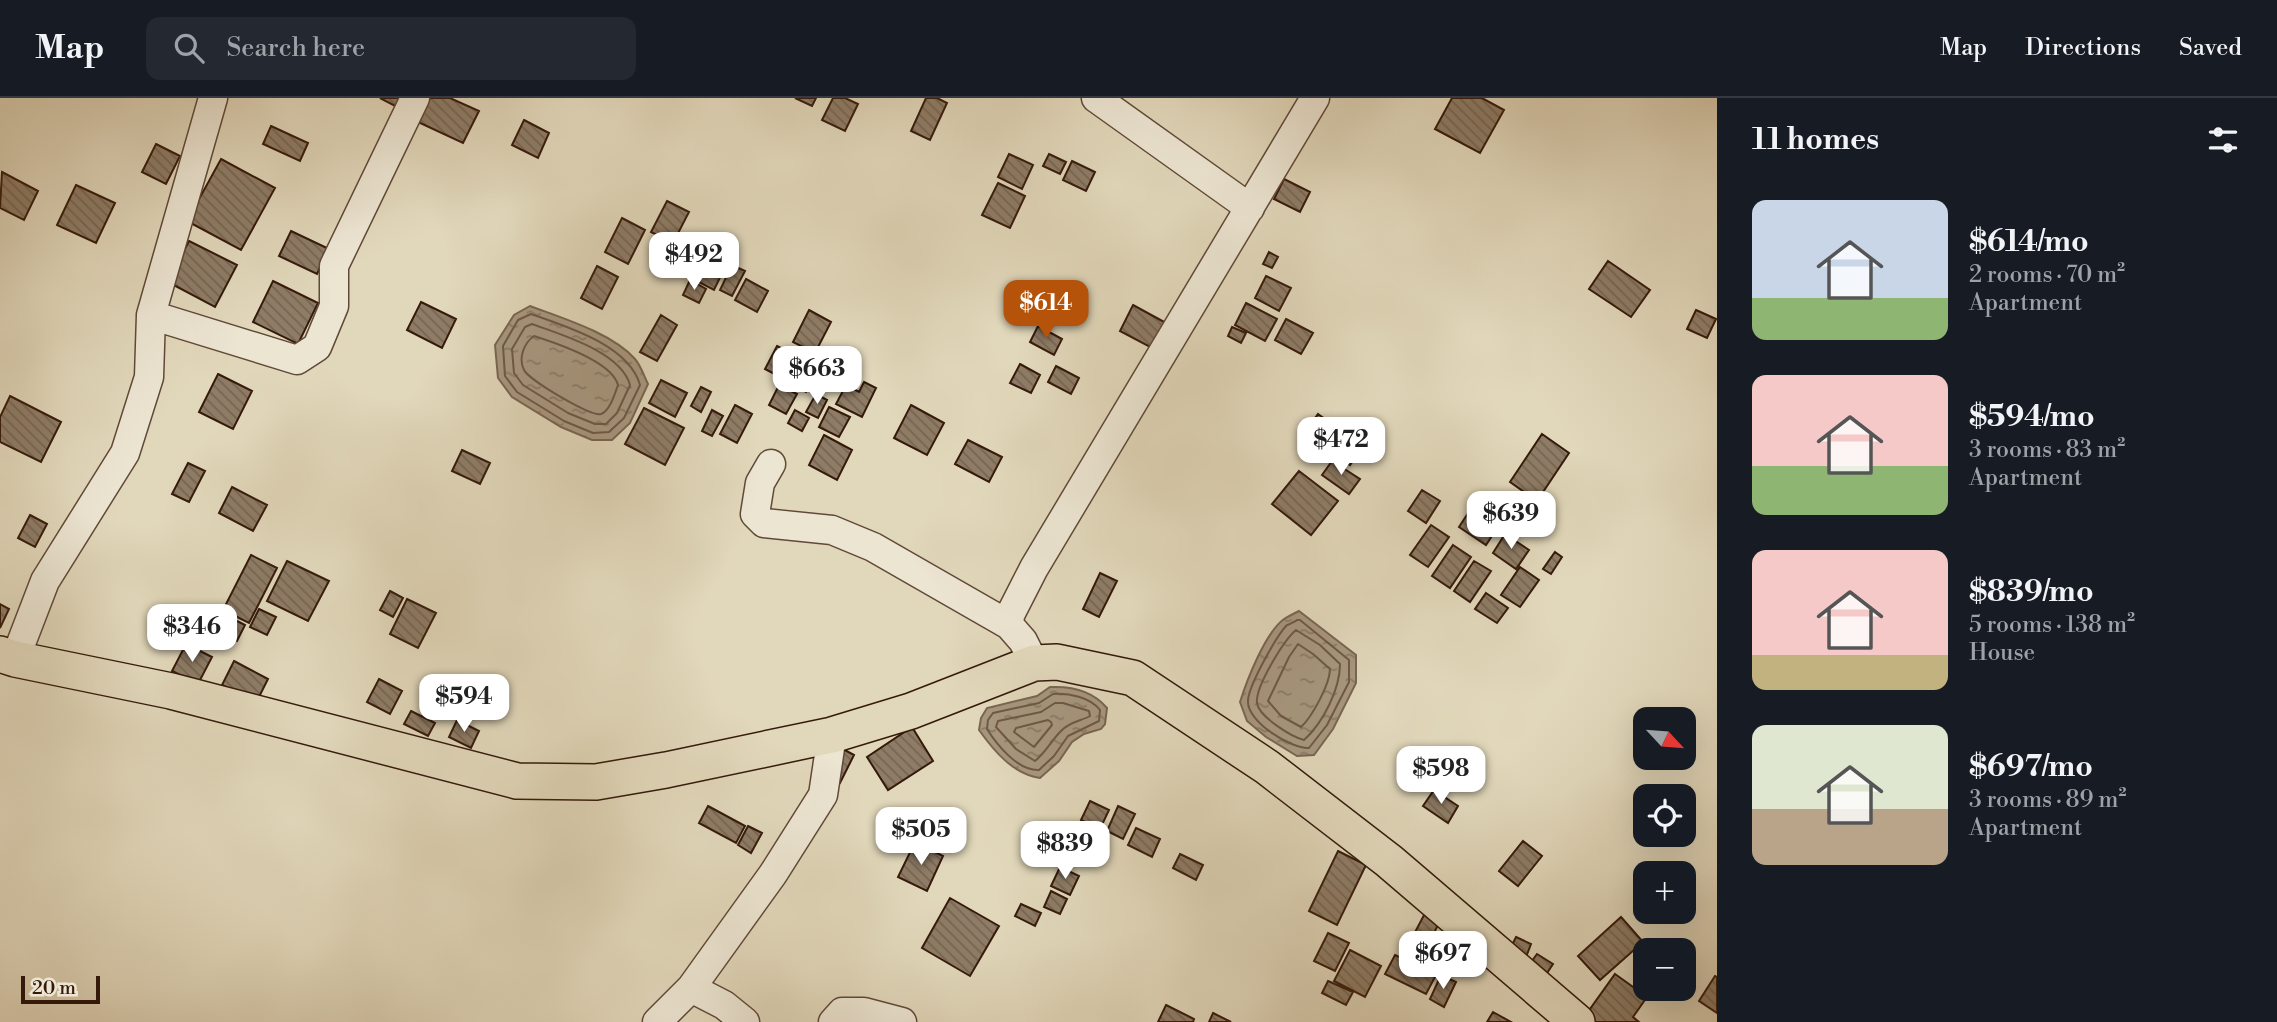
<!DOCTYPE html>
<html lang="en">
<head>
<meta charset="utf-8">
<style>
  body { margin:0; font-family:"Libre Bodoni",serif; background:#242831; color:#f1f3f6; height:100vh; display:flex; flex-direction:column; font-size:26px; white-space:nowrap }
  * { box-sizing:border-box; margin:0 }
  p { font-size:23px; color:#9ea1a6 }
  .icon { flex:none; width:38px; height:38px; fill:none; stroke:currentColor; stroke-width:2; stroke-linecap:round; stroke-linejoin:round }
  .map { position:relative; flex:1; overflow:hidden }
  .side { display:flex; flex-direction:column; background:#171b24; width:560px }
  .side>* { flex:none }
  .needle { width:46px; rotate:116deg }
  .fabs { position:absolute; left:1633px; top:609px; display:grid; gap:14px }
  .fabs a { display:grid; place-items:center; width:63px; height:63px; border-radius:14px; background:#171b24; box-shadow:0 7px 28px #0002; font-size:35px }
  .scale { position:absolute; left:21px; bottom:18px; width:79px; box-sizing:border-box; padding-left:7px; border:4px solid #351a0c; border-top:0; font-size:19px; line-height:24px; white-space:nowrap; color:#351a0c; -webkit-text-stroke:5px #ece5d2; paint-order:stroke }
  .price { position:absolute; translate:-50% -60px; padding:0 16px; border-radius:14px; background:#fff; color:#222; font-size:23px; line-height:46px; filter:drop-shadow(0 2px 4px #0008) }
  .price::after { content:''; position:absolute; left:50%; top:42px; width:21px; height:16px; margin-left:-10px; background:inherit; clip-path:polygon(0 0,100% 0,50% 100%) }
  .price.selected { background:#b45309; color:#fff }
  ul { padding:0; list-style:none }
  li { display:flex; align-items:center; gap:21px; height:175px; padding:0 35px }
  li span { display:grid; place-items:center; flex:none; width:196px; height:140px; border-radius:14px; color:#555 }
  li>.icon { margin-inline-start:auto }
  span .icon { width:84px; height:84px; fill:#fffc; stroke-width:1 }
  li b { font-size:30px }
  h2 { display:flex; justify-content:space-between; align-items:center; height:84px; padding:0 35px; font-size:30px }
  header { display:flex; align-items:center; gap:42px; box-sizing:border-box; height:98px; padding:0 35px; background:#171b24; border-bottom:2px solid #363941 }
  header strong { font-size:33px }
  nav { display:flex; gap:38px; margin-inline-start:auto; font-size:24px }
  .search { width:490px; height:63px; background:#242831; display:flex; align-items:center; gap:18px; box-sizing:border-box; padding:0 24px; border-radius:14px; color:#9ea1a6; font-size:26px }
  main { display:flex; flex:1; min-height:0 }
  .map>svg:first-child { display:block }
  .water { fill:url(#water-ripples); stroke:#796551; stroke-width:2 }
  .lines { fill:none; stroke-linecap:round; stroke-linejoin:round }
  .shore { stroke:#6e5846; stroke-width:2 }
  .building { fill:url(#building-back-hatch); stroke:#351a0c; stroke-width:2 }
  .minor-casing { stroke:#604938; stroke-width:31 }
  .major-casing { stroke:#351a0c; stroke-width:38 }
  .minor { stroke:#ece5d2; stroke-width:28 }
  .major { stroke:#e1d7ba; stroke-width:35 }
</style>
</head>
<body>
<header>
<strong>Map</strong>
<div class="search"><svg class="icon" aria-label="search" viewBox="0 0 24 24"><circle cx="10" cy="10" r="6"/><path d="M15 15l6 6"/></svg>Search here</div>
<nav><a>Map</a><a>Directions</a><a>Saved</a></nav>
</header>
<main>
<div class="map">
<svg width="1717" height="924" viewBox="0 0 1717 924">
  <defs>
    <pattern id="water-ripples" width="26" height="14" patternUnits="userSpaceOnUse" patternTransform="scale(1.75)"><rect width="26" height="14" fill="#a7977f"/><path d="M2 4q2-2 4 0t4 0M15 11q2-2 4 0t4 0" fill="none" stroke="#897a66"/></pattern>
    <pattern id="building-back-hatch" width="6" height="6" patternUnits="userSpaceOnUse" patternTransform="scale(1.75)"><rect width="6" height="6" fill="#8e7c66"/><path d="M-1 5l2 2M0 0l6 6M5-1l2 2" fill="none" stroke="#756552"/></pattern>
  </defs>
  <rect width="100%" height="100%" fill="#e1d7ba"/>
  <filter id="stains"><feTurbulence type="fractalNoise" baseFrequency=".00286" numOctaves="4"/><feColorMatrix values="0 0 0 0 .2 0 0 0 0 .09 0 0 0 0 .02 0 0 0 .5 -.17"/></filter>
  <radialGradient id="worn" r=".72"><stop offset=".6" stop-color="#630" stop-opacity="0"/><stop offset="1" stop-color="#630" stop-opacity=".3"/></radialGradient>
  <!-- water -->
  <path class="water" d="M530,208C562,220 612,235 635,261C641,268 644,278 648,286L630,325L612,342H592L561,329L512,299L498,280L495,247L514,217Z
    M1299,513L1356,557V585L1333,631L1314,657L1297,658L1266,639L1247,623L1240,604C1247,582 1265,535 1284,521C1289,518 1295,515 1299,513Z
    M1050,589C1072,588 1093,593 1107,610L1105,626L1101,631L1084,636L1072,644L1059,663L1040,680C1013,676 994,653 979,632L981,620L987,610L1037,598Z"/>
  <g class="lines">
    <!-- shore -->
    <path class="shore" d="M531,216C567,229 629,247 640,287L624,320L609,334L593,335L564,323L517,294L505,278L503,248L518,222Z
      M532,226C562,237 621,254 630,287L617,315L606,326H595L568,315L523,287L514,275L512,251L525,229Z
      M534,238C556,245 612,264 618,287C615,295 610,313 601,316C591,319 529,282 524,272C518,260 524,245 534,238Z
      M1297,522H1300L1349,562V584L1327,627L1309,650C1291,651 1248,624 1248,604C1247,590 1277,537 1287,527C1288,527 1296,523 1297,522Z
      M1296,532L1320,547L1340,566C1340,591 1323,625 1304,642C1292,639 1259,619 1257,605C1255,589 1284,542 1296,532Z
      M1298,546L1313,556L1330,571C1330,586 1312,619 1301,629L1281,618L1268,603L1289,559Z
      M1053,596C1069,595 1090,599 1100,612L1099,623L1068,638L1054,658L1039,672C1018,673 997,647 987,631L988,622L993,615L1039,605Z
      M1063,605L1089,613L1090,618C1081,623 1069,624 1061,633C1051,643 1046,654 1035,663L1016,651L996,629L998,623L1041,614L1055,605Z
      M1048,622L1051,624L1052,627L1034,649L1014,634L1016,630Z"/>
  </g>
  <!-- building -->
  <path class="building" d="M380,0H402L397,9Z
    M430,0H450L479,13L463,45L418,24Z
    M795,0H816L812,8Z
    M833,0H845L858,6L845,33L822,22Z
    M926,0H937L947,5L930,42L911,33Z
    M1452,0H1482L1504,12L1480,55L1435,31Z
    M524,22L549,35L538,60L512,47Z
    M271,28L308,45L300,63L263,46Z
    M156,46L180,58L166,86L142,74Z
    M1009,56L1033,67L1022,91L998,79Z
    M1049,56L1066,64L1060,76L1043,68Z
    M221,61L275,90L241,152L187,123Z
    M1072,63L1095,74L1086,93L1063,82Z
    M2,74L38,93L24,122L0,110Z
    M1284,81L1310,94L1300,114L1274,101Z
    M998,85L1025,98L1010,130L982,117Z
    M76,87L115,105L96,145L57,127Z
    M667,103L689,114L673,145L651,134Z
    M622,120L645,132L628,166L605,154Z
    M291,133L329,151L317,176L279,158Z
    M189,143L237,167L215,209L168,184Z
    M1269,154L1278,159L1272,170L1263,166Z
    M706,160L725,169L714,192L695,182Z
    M1608,163L1650,192L1631,219L1589,191Z
    M732,167L745,173L732,198L720,192Z
    M597,168L618,179L602,211L581,200Z
    M1266,178L1291,190L1279,213L1255,200Z
    M746,181L768,193L757,214L735,202Z
    M690,182L706,191L699,205L683,197Z
    M273,183L318,205L298,246L253,224Z
    M421,204L456,221L442,250L407,232Z
    M1246,205L1277,221L1265,243L1235,227Z
    M1133,207L1166,225L1152,250L1120,233Z
    M809,212L831,224L815,255L793,244Z
    M1696,212L1716,221L1707,240L1687,231Z
    M661,217L677,227L657,263L640,254Z
    M1286,221L1313,235L1301,256L1275,242Z
    M1038,228L1062,241L1054,257L1030,244Z
    M1232,229L1246,235L1241,245L1228,238Z
    M777,248L796,258L784,281L765,271Z
    M1020,266L1040,277L1031,295L1010,285Z
    M1056,268L1079,280L1071,296L1048,284Z
    M794,271L813,280L806,294L787,284Z
    M218,276L252,293L233,331L199,314Z
    M661,282L687,295L675,319L649,305Z
    M864,284L876,290L862,319L836,306L846,287L859,294Z
    M779,287L797,296L786,316L769,307Z
    M701,289L711,294L701,314L691,308Z
    M816,296L827,302L818,320L806,314Z
    M10,298L61,324L41,364L0,344V319Z
    M735,307L752,316L737,345L720,336Z
    M911,307L944,325L927,357L894,340Z
    M829,309L850,319L839,339L819,329Z
    M644,310L684,330L665,367L625,346Z
    M712,312L723,318L712,338L702,333Z
    M795,312L809,320L802,333L788,325Z
    M1318,316L1363,348L1350,367L1304,336Z
    M1542,336L1569,355L1537,403L1510,384Z
    M824,337L852,352L837,382L809,367Z
    M968,342L1002,359L989,384L955,366Z
    M462,352L490,365L480,386L452,373Z
    M1332,363L1360,381L1349,396L1322,377Z
    M188,365L205,373L189,404L172,396Z
    M1299,373L1338,403L1311,437L1272,406Z
    M232,389L267,407L253,433L219,415Z
    M1422,392L1440,403L1426,425L1408,413Z
    M1476,403L1503,421L1486,447L1459,429Z
    M30,417L47,426L35,449L18,440Z
    M1431,427L1449,439L1428,469L1410,457Z
    M1505,436L1529,452L1516,471L1493,455Z
    M1453,447L1471,459L1450,490L1432,478Z
    M1555,454L1562,459L1551,476L1543,471Z
    M251,457L277,470L249,525L223,512Z
    M287,463L329,483L308,523L267,503Z
    M1474,463L1491,473L1470,504L1454,493Z
    M1520,469L1539,482L1520,509L1501,497Z
    M1100,475L1117,483L1099,519L1083,511Z
    M390,493L403,500L393,519L380,512Z
    M1486,495L1508,510L1497,525L1475,511Z
    M407,501L436,515L418,550L390,536Z
    M0,506L9,511L0,530Z
    M259,511L276,519L267,537L250,529Z
    M221,515L245,527L237,543L213,531Z
    M186,546L212,559L198,586L172,573Z
    M234,563L268,581L256,605L222,587Z
    M475,580L487,586L468,623L456,617Z
    M379,581L402,593L390,616L367,604Z
    M411,613L435,625L428,638L404,626Z
    M457,622L479,633L471,650L449,639Z
    M912,629L933,663L888,692L867,659Z
    M841,650L854,657L840,685L827,678Z
    M1434,692L1458,708L1448,725L1423,708Z
    M1090,703L1109,712L1100,731L1081,722Z
    M708,708L745,728L736,745L699,725Z
    M1118,708L1135,716L1123,741L1107,733Z
    M748,728L762,735L751,755L738,747Z
    M1136,730L1160,741L1152,759L1128,747Z
    M1523,743L1542,758L1518,788L1499,773Z
    M915,744L943,758L927,793L898,779Z
    M1338,753L1366,767L1337,827L1309,813Z
    M1180,756L1203,767L1196,782L1173,770Z
    M1060,769L1079,778L1070,797L1051,788Z
    M1051,793L1067,801L1060,816L1044,809Z
    M950,800L999,828L970,878L922,850Z
    M1021,806L1041,815L1035,828L1015,818Z
    M1424,817L1439,825L1428,847L1412,840Z
    M1621,819L1643,844L1600,882L1578,858Z
    M1328,835L1349,845L1335,873L1314,863Z
    M1516,839L1531,846L1526,859L1510,851Z
    M1350,852L1381,868L1365,899L1334,883Z
    M1537,856L1553,866L1545,878L1529,867Z
    M1395,857L1436,877L1426,896L1385,876Z
    M1615,876L1647,899L1633,919L1639,924H1594L1585,918Z
    M1441,877L1456,884L1444,909L1430,901Z
    M1715,878L1717,879V915L1699,903Z
    M1328,883L1353,894L1346,907L1322,895Z
    M1166,907L1194,921L1193,924H1158Z
    M1493,914L1511,924H1487Z
    M1213,915L1231,924H1209Z"/>
  <g class="lines">
    <defs>
      <path id="minor" d="M1096,0L1250,110
        M151,217L297,262L317,249L334,208V168L415,0
        M771,366L760,385L755,416L764,425L832,432L873,449L1009,527
        M15,561L45,483L125,355L149,279L151,217L213,0
        M1034,565L1023,543L1009,527L1010,517L1034,470L1315,0
        M691,890L724,907L745,924
        M657,924L691,890L773,776L823,697L832,637
        M833,924L842,914H864L902,924"/>
      <path id="major" d="M0,556L15,561L171,593L517,683L596,684L666,672L832,637L911,613L1034,565L1057,564L1133,580L1267,669L1389,763L1577,924"/>
    </defs>
    <!-- minor casing -->
    <use href="#minor" class="minor-casing"/>
    <!-- major casing -->
    <use href="#major" class="major-casing"/>
    <!-- minor -->
    <use href="#minor" class="minor"/>
    <!-- major -->
    <use href="#major" class="major"/>
  </g>
  <rect width="100%" height="100%" filter="url(#stains)"/>
  <rect width="100%" height="100%" fill="url(#worn)"/>
</svg>
<div class="fabs">
<a><svg class="needle" viewBox="-14 -14 28 28"><path d="M0-13l5 13h-10z" fill="#e53935"/><path d="M0 13l5-13h-10z" fill="#9ea1a6"/></svg></a>
<a><svg class="icon" aria-label="locate" viewBox="0 0 24 24"><circle cx="12" cy="12" r="6"/><path d="M12 2v4M12 18v4M2 12h4M18 12h4"/></svg></a>
<a>+</a>
<a>−</a>
</div>
<div class="scale">20 m</div>
<b class="price" style="left:694px;top:194px">$492</b>
<b class="price selected" style="left:1046px;top:242px">$614</b>
<b class="price" style="left:817px;top:308px">$663</b>
<b class="price" style="left:1341px;top:379px">$472</b>
<b class="price" style="left:1511px;top:453px">$639</b>
<b class="price" style="left:192px;top:566px">$346</b>
<b class="price" style="left:464px;top:636px">$594</b>
<b class="price" style="left:1441px;top:708px">$598</b>
<b class="price" style="left:921px;top:769px">$505</b>
<b class="price" style="left:1065px;top:783px">$839</b>
<b class="price" style="left:1443px;top:893px">$697</b>
</div>
<section class="side">
<h2>11 homes<svg class="icon" aria-label="filters" viewBox="0 0 24 24"><path d="M4 7h16M4 17h16"/><circle cx="9" cy="7" r="2"/><circle cx="15" cy="17" r="2"/></svg></h2>
<ul>
<li><span style="background:linear-gradient(#c9d6e8 70%,#8fb573 0)"><svg class="icon" aria-label="home" viewBox="0 0 24 24"><path d="M3 11l9-7 9 7M6 9v11h12V9"/></svg></span><div><b>$614/mo</b><p>2 rooms · 70 m²</p><p>Apartment</p></div></li>
<li><span style="background:linear-gradient(#f6c9c9 65%,#8fb573 0)"><svg class="icon" aria-label="home" viewBox="0 0 24 24"><path d="M3 11l9-7 9 7M6 9v11h12V9"/></svg></span><div><b>$594/mo</b><p>3 rooms · 83 m²</p><p>Apartment</p></div></li>
<li><span style="background:linear-gradient(#f6c9c9 75%,#c2b280 0)"><svg class="icon" aria-label="home" viewBox="0 0 24 24"><path d="M3 11l9-7 9 7M6 9v11h12V9"/></svg></span><div><b>$839/mo</b><p>5 rooms · 138 m²</p><p>House</p></div></li>
<li><span style="background:linear-gradient(#dfe7d0 60%,#b9a48a 0)"><svg class="icon" aria-label="home" viewBox="0 0 24 24"><path d="M3 11l9-7 9 7M6 9v11h12V9"/></svg></span><div><b>$697/mo</b><p>3 rooms · 89 m²</p><p>Apartment</p></div></li>
</ul>
</section>
</main>
</body>
</html>
